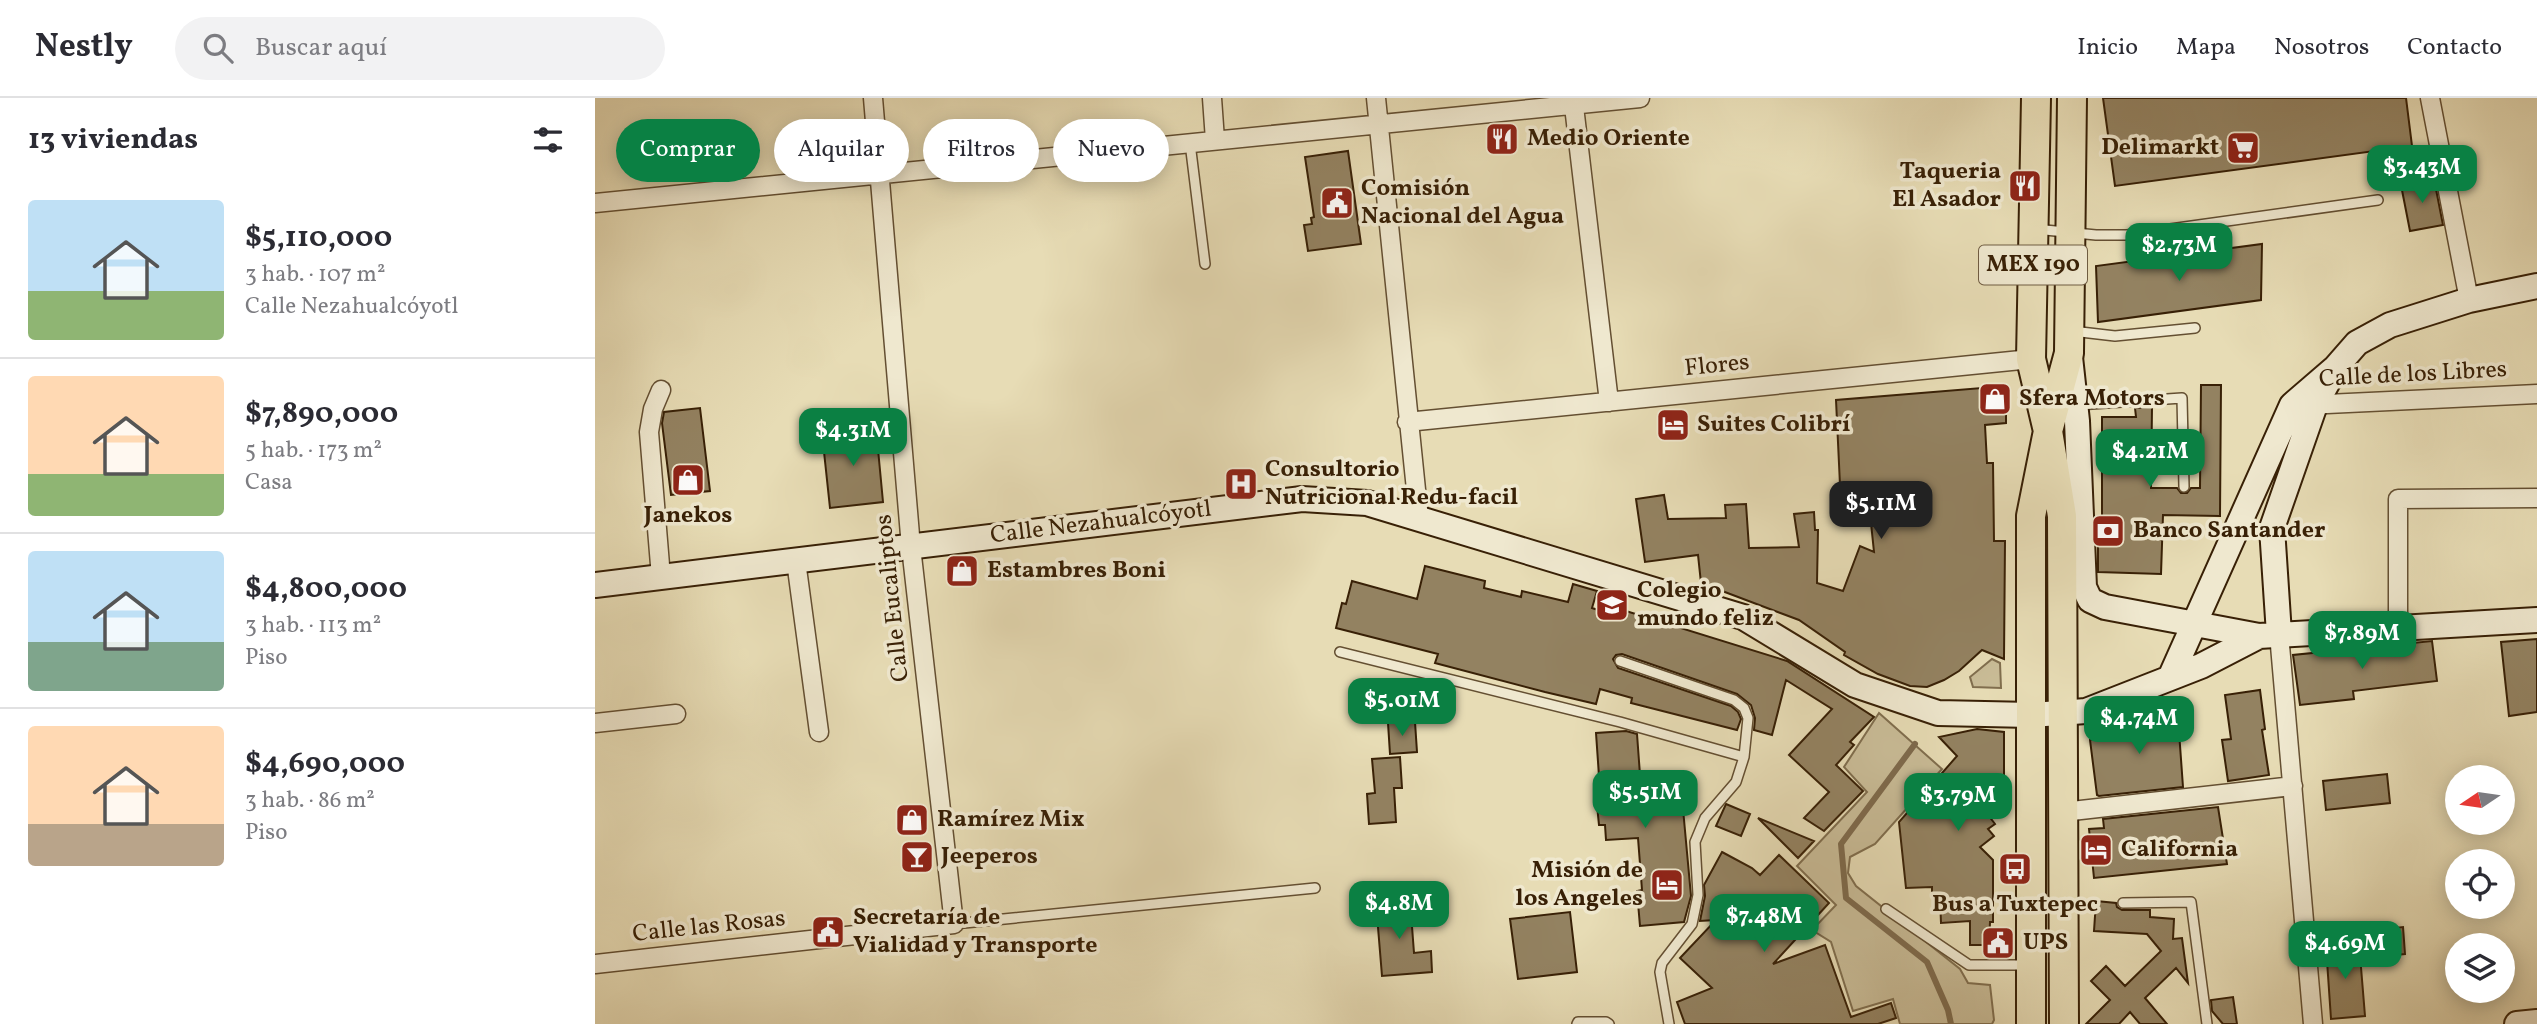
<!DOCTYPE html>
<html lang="es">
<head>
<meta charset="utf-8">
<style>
  body { margin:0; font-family:Vollkorn,serif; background:#f2f2f3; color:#2b2b33; height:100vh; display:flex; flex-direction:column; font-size:26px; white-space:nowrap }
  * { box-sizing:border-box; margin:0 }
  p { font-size:23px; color:#7c7c81 }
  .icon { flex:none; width:38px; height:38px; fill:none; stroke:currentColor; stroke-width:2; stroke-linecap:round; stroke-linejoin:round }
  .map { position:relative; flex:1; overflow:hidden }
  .details { display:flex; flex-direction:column; background:#fff; width:595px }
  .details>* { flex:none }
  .hud { position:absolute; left:21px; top:21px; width:665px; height:63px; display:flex; gap:14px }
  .needle { width:46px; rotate:257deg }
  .buttons { position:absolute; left:1850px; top:667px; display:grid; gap:14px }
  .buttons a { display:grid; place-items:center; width:70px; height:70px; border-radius:50%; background:#fff; box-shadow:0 4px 18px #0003; font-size:35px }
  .price { position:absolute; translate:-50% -60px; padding:0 16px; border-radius:14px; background:#0b8043; color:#fff; font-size:23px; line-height:46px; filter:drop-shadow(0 2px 4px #0008) }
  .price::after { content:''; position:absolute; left:50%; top:42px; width:21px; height:16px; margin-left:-10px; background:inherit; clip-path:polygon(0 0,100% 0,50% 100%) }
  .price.active { background:#222; color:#fff }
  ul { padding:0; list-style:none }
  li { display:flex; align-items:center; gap:21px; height:175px; padding:0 28px }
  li+li { border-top:2px solid #e1e1e2 }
  li span { display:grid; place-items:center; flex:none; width:196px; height:140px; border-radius:7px; color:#555 }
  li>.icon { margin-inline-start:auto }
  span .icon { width:84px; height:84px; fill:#fffc; stroke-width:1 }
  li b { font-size:30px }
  h2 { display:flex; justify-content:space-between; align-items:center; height:84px; padding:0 28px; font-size:30px }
  .chip { padding:0 24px; border-radius:32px; background:#fff; box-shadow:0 4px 18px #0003; font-size:24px; line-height:63px }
  .chip.active { background:#0b8043; color:#fff }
  header { display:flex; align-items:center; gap:42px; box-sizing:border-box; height:98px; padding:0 35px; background:#fff; border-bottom:2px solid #e1e1e2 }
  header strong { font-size:33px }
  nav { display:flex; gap:38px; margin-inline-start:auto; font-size:24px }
  .search { width:490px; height:63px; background:#f2f2f3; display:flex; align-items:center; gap:18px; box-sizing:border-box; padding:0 24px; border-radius:38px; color:#7c7c81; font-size:26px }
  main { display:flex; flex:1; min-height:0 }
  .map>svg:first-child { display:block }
  .green { fill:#c9bc97; stroke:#806e4e; stroke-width:2 }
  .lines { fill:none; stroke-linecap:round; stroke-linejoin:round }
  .stream { stroke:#7e6a4c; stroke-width:6 }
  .building { fill:#938261; stroke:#382006; stroke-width:2 }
  .service-casing { stroke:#644f32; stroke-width:12 }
  .minor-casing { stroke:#644f32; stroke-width:21 }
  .secondary-casing { stroke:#382006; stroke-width:28 }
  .primary-casing { stroke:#382006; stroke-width:32 }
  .service { stroke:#efe8cf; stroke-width:9 }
  .minor { stroke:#efe8cf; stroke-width:18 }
  .secondary { stroke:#efe8cf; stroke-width:24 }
  .primary { stroke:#e7dcb5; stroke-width:28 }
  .labels { text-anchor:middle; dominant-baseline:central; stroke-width:7; stroke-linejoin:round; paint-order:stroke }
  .shield { fill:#efe8cf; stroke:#6f5c42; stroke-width:2 }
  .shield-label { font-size:23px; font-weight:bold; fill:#382006 }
  .poi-label { font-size:24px; font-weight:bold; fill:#382006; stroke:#efe8cf; text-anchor:start }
  .street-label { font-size:24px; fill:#382006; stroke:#efe8cf }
</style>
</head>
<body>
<header>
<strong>Nestly</strong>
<div class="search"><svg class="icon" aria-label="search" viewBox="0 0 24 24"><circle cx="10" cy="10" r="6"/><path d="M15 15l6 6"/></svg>Buscar aquí</div>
<nav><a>Inicio</a><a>Mapa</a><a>Nosotros</a><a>Contacto</a></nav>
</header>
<main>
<section class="details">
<h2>13 viviendas<svg class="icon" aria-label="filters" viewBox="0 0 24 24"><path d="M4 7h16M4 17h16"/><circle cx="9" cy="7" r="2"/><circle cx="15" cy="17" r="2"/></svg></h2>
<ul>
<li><span style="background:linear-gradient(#bfe0f5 65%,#8fb573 0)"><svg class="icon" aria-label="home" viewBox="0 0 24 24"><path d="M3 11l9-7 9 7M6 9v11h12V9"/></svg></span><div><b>$5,110,000</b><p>3 hab. · 107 m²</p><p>Calle Nezahualcóyotl</p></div></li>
<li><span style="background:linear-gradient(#ffd9b3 70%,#8fb573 0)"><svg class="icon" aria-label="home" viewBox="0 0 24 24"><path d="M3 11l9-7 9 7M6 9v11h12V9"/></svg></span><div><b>$7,890,000</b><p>5 hab. · 173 m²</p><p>Casa</p></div></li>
<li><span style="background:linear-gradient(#bfe0f5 65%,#7fa58c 0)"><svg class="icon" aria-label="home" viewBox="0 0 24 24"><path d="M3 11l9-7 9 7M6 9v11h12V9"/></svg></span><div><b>$4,800,000</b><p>3 hab. · 113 m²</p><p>Piso</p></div></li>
<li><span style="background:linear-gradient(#ffd9b3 70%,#b9a48a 0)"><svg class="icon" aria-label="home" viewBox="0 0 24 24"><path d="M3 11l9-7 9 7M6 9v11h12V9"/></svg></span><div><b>$4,690,000</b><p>3 hab. · 86 m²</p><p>Piso</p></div></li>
</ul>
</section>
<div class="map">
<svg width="1942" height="926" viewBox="0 0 1942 926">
  <rect width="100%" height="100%" fill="#e7dcb5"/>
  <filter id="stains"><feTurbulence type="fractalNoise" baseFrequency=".00286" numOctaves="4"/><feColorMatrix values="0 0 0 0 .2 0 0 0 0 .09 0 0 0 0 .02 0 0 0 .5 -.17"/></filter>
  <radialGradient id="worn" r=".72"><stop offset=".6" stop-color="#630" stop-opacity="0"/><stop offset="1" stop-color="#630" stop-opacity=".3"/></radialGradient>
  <!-- green -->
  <path class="green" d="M1397,561L1405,565L1406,590L1378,589L1375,579Z
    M1284,615L1347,671L1280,746L1255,759L1253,775L1261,788L1365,871L1373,885L1395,887L1399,922L1397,926H1305L1298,901L1258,913L1236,844L1217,832L1241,807L1202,768L1272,694L1249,669Z"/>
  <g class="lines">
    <!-- stream -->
    <path class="stream" d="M1320,646L1246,746L1251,800L1332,864L1353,912L1356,926"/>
  </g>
  <!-- building -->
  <path class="building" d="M1508,0H1811L1817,48L1520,88Z
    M753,53L766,146L713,153L709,127L717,126L716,120L719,119L710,59Z
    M1839,81L1848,127L1815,133L1806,87Z
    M1667,146L1666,202L1503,224L1501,168Z
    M1606,287H1626L1625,418L1568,417L1566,476L1503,474V423H1507V319H1541L1540,310L1557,309L1556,390H1582L1586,395H1592L1596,390H1605Z
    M1411,288V325L1390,327L1392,365H1398L1399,443H1410L1409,561L1387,552L1364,573L1349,582L1332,589L1315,588L1283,576L1249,557L1250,554L1204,522L1106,485L1103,457L1050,464L1041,401L1069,397L1073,421L1131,420L1130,407L1151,406L1154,450L1204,449L1199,416L1219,414L1220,432H1223L1222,485L1248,493L1265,448L1279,454L1272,386L1245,387L1241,302Z
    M105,310L115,393L76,397L67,325L69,314Z
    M281,330L288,404L235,410L227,335Z
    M830,468L890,483L889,490L926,499L927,493L973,504L978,486L1002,493L997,510L1029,520L1031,513L1192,563L1279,619L1255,644L1259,647L1241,667L1268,693L1229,733L1209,720L1234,694L1194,657L1237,611L1191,582L1177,637L1159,632L1160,620L1156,607L1142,596L1027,556L1021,557L1018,561L1023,570L1136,608L1143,614L1146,621L1142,632L1036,605L1037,600L1005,591L1001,606L950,594L840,565L843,556L741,530L747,505L751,506L757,483L822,501Z
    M1942,541V614L1914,618L1906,544Z
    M1837,543L1842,583L1758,593L1759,601L1705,607L1698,557Z
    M1665,592L1670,631L1667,632L1674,677L1633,683L1627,642L1636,641L1630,597Z
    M1582,606L1588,689L1504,698L1502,697L1495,642Z
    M820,624L822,654L795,656L793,625Z
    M1382,631L1409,634V685L1387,709L1400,726L1393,731L1399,738L1385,749L1398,762V824H1395L1394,847H1375V823L1346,825L1345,799H1337V789L1311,790L1304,724L1362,658L1344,639Z
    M1031,633L1042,636L1047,704L1087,700L1096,798L1089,824L1045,828L1042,793L1047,792L1043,740L1011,742L1010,727H1004L1002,707H1006L1001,635Z
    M805,659L807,690H799L801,724L774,726L772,696L780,695L777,661Z
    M1792,676L1795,705L1731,712L1728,683Z
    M1131,706L1155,716L1146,738L1121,728Z
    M1623,709L1632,766L1499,780L1494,731L1509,730L1508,721Z
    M1163,720L1219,743L1203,760Z
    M1127,754L1157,770L1165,777L1184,757L1234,805L1178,866L1230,847L1256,919L1296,905L1301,920L1283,926H1090L1082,904L1117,890L1085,860L1121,822L1105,823L1110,798L1109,787Z
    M815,802L819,855L836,853L837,874L787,878L781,805Z
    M1501,803L1521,805L1522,809L1527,812H1555V819L1579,821L1578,841L1587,840L1593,885L1581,870L1550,900L1572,926H1545L1535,914L1524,926H1491L1515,902L1496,883L1511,868L1530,888L1566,853L1552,836L1499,833Z
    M975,814L982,874L923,881L915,821Z
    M1808,829L1810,856L1777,859L1774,833Z
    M1764,845L1770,918L1736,921L1731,848Z
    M1638,899L1642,926H1628L1617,913L1616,902Z"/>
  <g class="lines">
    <defs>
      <path id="service" d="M595,45L610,166
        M1440,131L1501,137H1532L1783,102
        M1477,233L1520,238L1600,230
        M1482,307L1587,300L1589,389
        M745,554L1025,624L1149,659
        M1025,563L1139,602L1149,610L1153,620L1149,659L1141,684L1110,720L1100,744L1103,797L1097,826L1067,865L1065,874L1074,926
        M1528,805L1596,804L1612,926
        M1291,811L1374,867H1433
        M359,826L720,790
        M982,926L983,924H1011L1014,926"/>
      <path id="minor" d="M617,0L620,42
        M781,0L824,421
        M978,0L1014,304
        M1835,0L1874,202
        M0,105L1045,0
        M1711,307L1942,296
        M812,324L1436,261
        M201,463L224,634
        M66,479L54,334L58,311L66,292
        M1803,530V401L1942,400
        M1684,536L1718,926
        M0,625L81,616
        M1468,714L1698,688
        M0,866L359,826L316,449L278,0"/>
      <path id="secondary" d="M1475,259L1482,323L1489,489L1495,502L1510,509L1664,538
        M0,487L707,401L772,405L1148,519L1260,587L1343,615L1436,617L1491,613L1606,568L1664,538L1942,522
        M1684,536L1677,430L1720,307L1734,282
        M1575,580L1697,307L1741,269L1762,245L1795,227L1874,202L1942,188
        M1922,926L1942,924"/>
      <path id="primary" d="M1441,0L1436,261L1453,333L1467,418L1469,926
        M1436,926V418L1453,333L1474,255L1477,0"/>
    </defs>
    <!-- service casing -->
    <use href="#service" class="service-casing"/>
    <!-- minor casing -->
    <use href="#minor" class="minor-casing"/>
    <!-- secondary casing -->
    <use href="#secondary" class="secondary-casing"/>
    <!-- primary casing -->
    <use href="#primary" class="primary-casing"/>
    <!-- service -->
    <use href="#service" class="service"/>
    <!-- minor -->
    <use href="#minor" class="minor"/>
    <!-- secondary -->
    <use href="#secondary" class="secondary"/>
    <!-- primary -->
    <use href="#primary" class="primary"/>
  </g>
  <!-- icons -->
  <defs>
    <symbol id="restaurant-square" viewBox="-11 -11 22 22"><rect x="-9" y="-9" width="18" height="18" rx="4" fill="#8f2418" stroke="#efe8cf"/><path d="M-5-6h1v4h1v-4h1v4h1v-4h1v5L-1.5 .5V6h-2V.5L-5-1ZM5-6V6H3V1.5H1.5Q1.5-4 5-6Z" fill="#fff"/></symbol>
    <symbol id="supermarket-square" viewBox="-11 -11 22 22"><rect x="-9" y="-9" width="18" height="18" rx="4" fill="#8f2418" stroke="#efe8cf"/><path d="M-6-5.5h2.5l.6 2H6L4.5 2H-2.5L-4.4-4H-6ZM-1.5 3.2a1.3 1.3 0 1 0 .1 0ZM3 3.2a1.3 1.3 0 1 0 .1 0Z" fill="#fff"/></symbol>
    <symbol id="civic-square" viewBox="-11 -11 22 22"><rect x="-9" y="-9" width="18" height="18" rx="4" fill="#8f2418" stroke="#efe8cf"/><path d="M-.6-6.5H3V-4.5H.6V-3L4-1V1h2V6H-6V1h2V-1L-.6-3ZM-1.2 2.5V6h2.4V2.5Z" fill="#fff"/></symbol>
    <symbol id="shop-square" viewBox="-11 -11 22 22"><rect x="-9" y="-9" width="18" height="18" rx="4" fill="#8f2418" stroke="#efe8cf"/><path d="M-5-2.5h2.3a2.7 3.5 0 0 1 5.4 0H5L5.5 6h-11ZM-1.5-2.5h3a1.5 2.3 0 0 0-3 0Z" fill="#fff"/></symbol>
    <symbol id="hotel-square" viewBox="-11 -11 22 22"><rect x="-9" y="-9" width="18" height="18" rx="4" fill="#8f2418" stroke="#efe8cf"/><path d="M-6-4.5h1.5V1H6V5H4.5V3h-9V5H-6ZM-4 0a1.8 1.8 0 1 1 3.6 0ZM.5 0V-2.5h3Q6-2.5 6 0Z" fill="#fff"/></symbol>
    <symbol id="hospital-square" viewBox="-11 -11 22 22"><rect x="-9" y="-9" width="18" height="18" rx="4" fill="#8f2418" stroke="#efe8cf"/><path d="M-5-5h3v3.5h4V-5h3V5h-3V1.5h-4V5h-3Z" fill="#fff"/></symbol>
    <symbol id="bank-square" viewBox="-11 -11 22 22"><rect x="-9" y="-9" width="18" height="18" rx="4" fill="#8f2418" stroke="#efe8cf"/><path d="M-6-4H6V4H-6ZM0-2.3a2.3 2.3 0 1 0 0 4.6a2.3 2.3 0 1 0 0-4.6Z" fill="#fff"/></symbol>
    <symbol id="school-square" viewBox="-11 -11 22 22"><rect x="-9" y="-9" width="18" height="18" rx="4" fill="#8f2418" stroke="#efe8cf"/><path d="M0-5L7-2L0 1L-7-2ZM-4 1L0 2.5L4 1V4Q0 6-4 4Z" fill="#fff"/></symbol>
    <symbol id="bar-square" viewBox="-11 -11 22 22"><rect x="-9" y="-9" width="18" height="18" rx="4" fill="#8f2418" stroke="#efe8cf"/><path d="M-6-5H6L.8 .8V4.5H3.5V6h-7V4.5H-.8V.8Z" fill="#fff"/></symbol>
    <symbol id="bus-square" viewBox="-11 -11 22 22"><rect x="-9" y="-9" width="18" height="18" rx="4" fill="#8f2418" stroke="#efe8cf"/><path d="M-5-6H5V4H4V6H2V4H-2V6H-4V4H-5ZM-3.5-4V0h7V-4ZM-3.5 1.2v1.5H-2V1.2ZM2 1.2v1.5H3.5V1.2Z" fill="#fff"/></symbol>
  </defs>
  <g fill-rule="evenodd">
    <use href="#restaurant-square" x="888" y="22" width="38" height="38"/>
    <use href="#supermarket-square" x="1629" y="31" width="38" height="38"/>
    <use href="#restaurant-square" x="1411" y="69" width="38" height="38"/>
    <use href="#civic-square" x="723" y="86" width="38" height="38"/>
    <use href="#shop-square" x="1381" y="282" width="38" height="38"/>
    <use href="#hotel-square" x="1059" y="308" width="38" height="38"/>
    <use href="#shop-square" x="74" y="363" width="38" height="38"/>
    <use href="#hospital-square" x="627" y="367" width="38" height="38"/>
    <use href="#bank-square" x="1494" y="414" width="38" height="38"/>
    <use href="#shop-square" x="348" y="454" width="38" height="38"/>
    <use href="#school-square" x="998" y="488" width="38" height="38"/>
    <use href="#shop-square" x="298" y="703" width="38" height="38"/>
    <use href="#hotel-square" x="1482" y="733" width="38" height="38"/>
    <use href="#bar-square" x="303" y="740" width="38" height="38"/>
    <use href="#bus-square" x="1401" y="752" width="38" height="38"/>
    <use href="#hotel-square" x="1053" y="768" width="38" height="38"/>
    <use href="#civic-square" x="214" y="815" width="38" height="38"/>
    <use href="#civic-square" x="1384" y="826" width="38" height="38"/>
  </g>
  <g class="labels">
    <!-- shield labels -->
    <rect class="shield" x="1384" y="147.5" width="108" height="39" rx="5"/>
    <g class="shield-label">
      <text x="1438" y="167">MEX 190</text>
    </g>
    <!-- poi labels -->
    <g class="poi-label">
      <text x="932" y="41">Medio Oriente</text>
      <text x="1624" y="50" text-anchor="end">Delimarkt</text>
      <text x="1406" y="74" text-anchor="end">Taqueria<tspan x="1406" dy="28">El Asador</tspan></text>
      <text x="766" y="91">Comisión<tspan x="766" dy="28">Nacional del Agua</tspan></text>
      <text x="1424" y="301">Sfera Motors</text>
      <text x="1102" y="327">Suites Colibrí</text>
      <text x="670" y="372">Consultorio<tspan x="670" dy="28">Nutricional Redu-facil</tspan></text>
      <text x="93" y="418" text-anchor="middle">Janekos</text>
      <text x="1538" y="433">Banco Santander</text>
      <text x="392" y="473">Estambres Boni</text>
      <text x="1042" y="493">Colegio<tspan x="1042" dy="28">mundo feliz</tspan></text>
      <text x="342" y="722">Ramírez Mix</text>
      <text x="1526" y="752">California</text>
      <text x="346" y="759">Jeeperos</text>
      <text x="1048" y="773" text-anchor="end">Misión de<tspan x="1048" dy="28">los Angeles</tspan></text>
      <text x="1420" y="807" text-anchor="middle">Bus a Tuxtepec</text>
      <text x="258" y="820">Secretaría de<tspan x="258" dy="28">Vialidad y Transporte</tspan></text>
      <text x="1428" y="845">UPS</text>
    </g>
    <!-- street labels -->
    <g class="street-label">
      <text transform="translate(1122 268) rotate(-6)">Flores</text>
      <text transform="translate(1818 277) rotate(-3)">Calle de los Libres</text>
      <text transform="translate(506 425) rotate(-7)">Calle Nezahualcóyotl</text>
      <text transform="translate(298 500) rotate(-96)">Calle Eucaliptos</text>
      <text transform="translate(114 829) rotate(-6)">Calle las Rosas</text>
    </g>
  </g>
  <rect width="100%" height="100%" filter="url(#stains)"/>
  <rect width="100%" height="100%" fill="url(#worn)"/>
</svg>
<div class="buttons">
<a><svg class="needle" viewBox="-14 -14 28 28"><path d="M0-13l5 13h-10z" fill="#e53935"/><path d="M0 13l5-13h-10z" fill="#7c7c81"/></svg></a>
<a><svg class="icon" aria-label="locate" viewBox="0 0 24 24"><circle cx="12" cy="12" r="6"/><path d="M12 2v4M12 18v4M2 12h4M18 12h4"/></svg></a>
<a><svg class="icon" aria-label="layers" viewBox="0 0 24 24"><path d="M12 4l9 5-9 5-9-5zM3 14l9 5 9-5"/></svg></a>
</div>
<b class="price" style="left:1827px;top:107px">$3.43M</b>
<b class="price" style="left:1584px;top:185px">$2.73M</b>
<b class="price" style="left:258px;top:370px">$4.31M</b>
<b class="price" style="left:1555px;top:391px">$4.21M</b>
<b class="price active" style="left:1286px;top:443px">$5.11M</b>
<b class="price" style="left:1767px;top:573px">$7.89M</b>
<b class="price" style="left:807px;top:640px">$5.01M</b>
<b class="price" style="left:1544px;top:658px">$4.74M</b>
<b class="price" style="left:1050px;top:732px">$5.51M</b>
<b class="price" style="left:1363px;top:735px">$3.79M</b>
<b class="price" style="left:804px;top:843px">$4.8M</b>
<b class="price" style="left:1169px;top:856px">$7.48M</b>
<b class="price" style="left:1750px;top:883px">$4.69M</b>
<div class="hud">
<a class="chip active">Comprar</a>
<a class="chip">Alquilar</a>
<a class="chip">Filtros</a>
<a class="chip">Nuevo</a>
</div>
</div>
</main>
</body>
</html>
